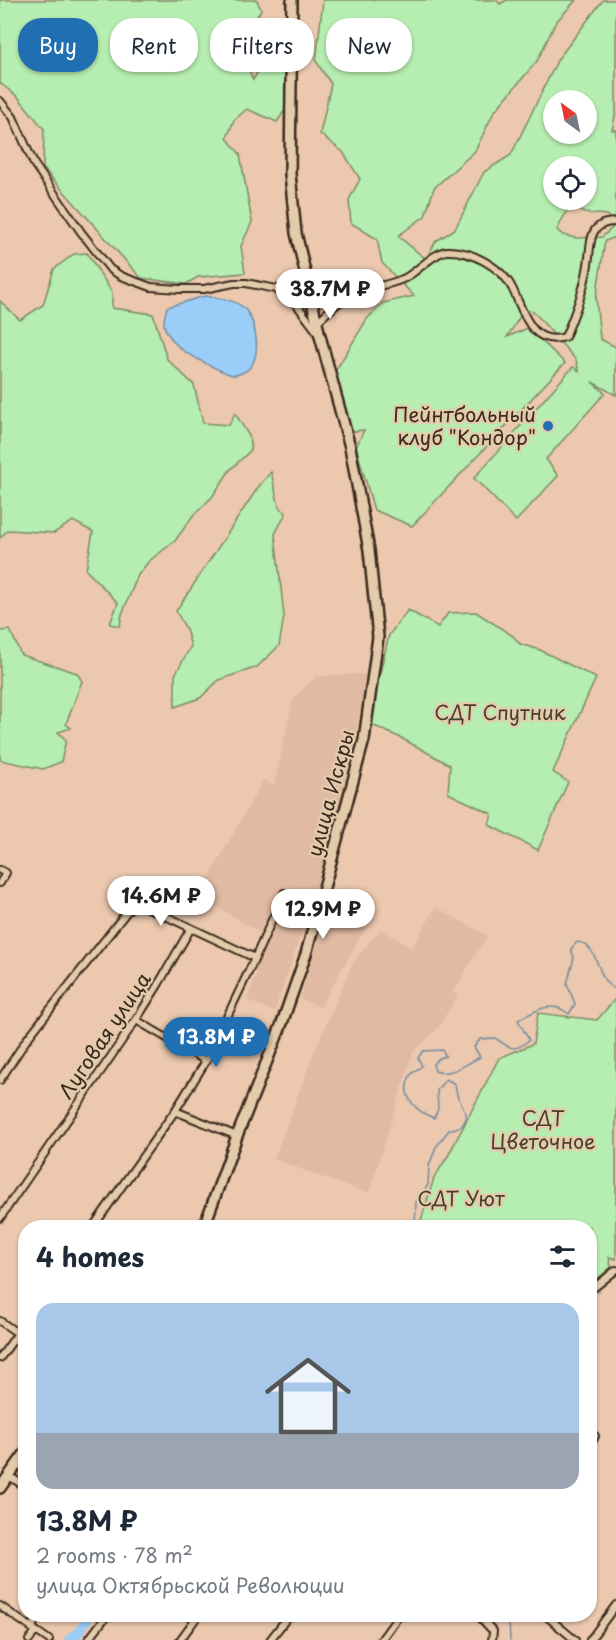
<!DOCTYPE html>
<html lang="en">
<head>
<meta charset="utf-8">
<style>
  body { margin:0; font-family:"Playpen Sans",sans-serif; background:#f6f6f7; color:#1f2937; height:100vh; display:flex; flex-direction:column; font-size:22px; white-space:nowrap }
  * { box-sizing:border-box; margin:0 }
  p { font-size:20px; color:#747a83 }
  .icon { flex:none; width:33px; height:33px; fill:none; stroke:currentColor; stroke-width:2; stroke-linecap:round; stroke-linejoin:round }
  .map { position:relative; flex:1; overflow:hidden }
  .panel { position:absolute; left:18px; top:1220px; width:579px; height:402px; display:flex; flex-direction:column; background:#fff; border-radius:24px; box-shadow:0 2px 4px #0004 }
  .panel>* { flex:none }
  .hud { position:absolute; left:18px; top:18px; width:580px; height:54px; display:flex; gap:12px }
  .needle { width:39px; rotate:327deg }
  .fabs { position:absolute; left:543px; top:90px; display:grid; gap:12px }
  .fabs a { display:grid; place-items:center; width:54px; height:54px; border-radius:50%; background:#fff; box-shadow:0 2px 4px #0004; font-size:30px }
  .price { position:absolute; translate:-50% -51px; padding:0 14px; border-radius:21px; background:#fff; color:#222; font-size:20px; line-height:39px; filter:drop-shadow(0 2px 3px #0008) }
  .price::after { content:''; position:absolute; left:50%; top:36px; width:18px; height:14px; margin-left:-9px; background:inherit; clip-path:polygon(0 0,100% 0,50% 100%) }
  .price.current { background:#1f6fb2; color:#fff }
  ul { padding:0; list-style:none }
  li { display:grid; align-content:center; gap:12px; height:318px; padding:0 18px }
  li span { display:grid; place-items:center; height:186px; border-radius:18px; color:#555 }
  li>.icon { margin-inline-start:auto }
  span .icon { width:108px; height:108px; fill:#fffc; stroke-width:1 }
  li b { font-size:26px }
  h2 { display:flex; justify-content:space-between; align-items:center; height:72px; padding:0 18px; font-size:26px }
  .tag { padding:0 21px; border-radius:24px; background:#fff; box-shadow:0 2px 4px #0004; font-size:21px; line-height:54px }
  .tag.current { background:#1f6fb2; color:#fff }
  .map>svg:first-child { display:block }
  .built { fill:#e1baa4 }
  .green { fill:#b6edb0; stroke:#788c67; stroke-width:1.5; fill-rule:evenodd }
  .water { fill:#9acdf7; stroke:#748ca0; stroke-width:1.5 }
  .lines { fill:none; stroke-linecap:round; stroke-linejoin:round }
  .stream { stroke:#748ca0; stroke-width:1.5 }
  .river { stroke:#9acdf7; stroke-width:10 }
  .minor-casing { stroke:#3b2a1e; stroke-width:10 }
  .secondary-casing { stroke:#3b2a1e; stroke-width:14 }
  .minor { stroke:#e4cbac; stroke-width:6 }
  .secondary { stroke:#e4cbac; stroke-width:9 }
  .poi-dot { fill:#1f6fb2; stroke:#e4cbac; stroke-width:2 }
  .labels { text-anchor:middle; dominant-baseline:central; stroke-width:4.5; stroke-linejoin:round; paint-order:stroke }
  .poi-label { font-size:20px; fill:#3b2a1e; stroke:#e4cbac; text-anchor:end }
  .park-label { font-size:20px; fill:#473e2d; stroke:#e4cbac }
  .street-label { font-size:20px; fill:#3b2a1e; stroke:#e4cbac }
</style>
</head>
<body>
<div class="map">
<svg width="616" height="1640" viewBox="0 0 616 1640">
  <rect width="100%" height="100%" fill="#ebc8ae"/>
  <filter id="ink" filterUnits="userSpaceOnUse"><feTurbulence type="fractalNoise" baseFrequency=".0167" numOctaves="2"/><feDisplacementMap in="SourceGraphic" scale="12" xChannelSelector="R" yChannelSelector="G"/><feConvolveMatrix kernelMatrix="1 2 1 2 8 2 1 2 1" color-interpolation-filters="sRGB"/></filter>
  <g filter="url(#ink)">
    <!-- built -->
    <path class="built" d="M366,674L354,742L338,811L323,812L333,828L314,899L311,900L282,888L261,933L199,896L263,780L274,785L293,699L316,676Z
      M331,893L376,910L320,1007L300,999Z
      M282,903L308,914L274,1012L247,1000L257,973L253,971Z
      M436,907L487,936L453,992L458,995L438,1028L413,1052L369,1193L332,1181L274,1159L313,1055L353,962L381,929L412,948Z"/>
    <!-- green -->
    <path class="green" d="M0,0H257L261,10L252,24L244,59L253,80L263,63L261,39L286,48L287,107L277,122L247,109L234,120L227,138L240,154L252,222L241,246L245,273L198,277L186,284L141,278L43,168L44,129L18,97L0,83Z
      M323,0H496L500,4L507,0H576L556,22L537,61L494,112L475,151L434,188L425,216L398,236L426,259L436,241L455,229L484,172L511,155L558,59L603,0H616V111L612,130H616V237L605,241L596,298L600,339L616,347V395L592,382L605,393L546,459L558,476L516,521L474,478L573,367L579,371L576,360L534,312L524,310L507,337L528,328L565,363L412,526L374,510L356,447L364,430L349,432L334,373L367,319L383,303L414,296L382,263L377,239L351,223L349,200L360,179L343,152L320,134L331,84L316,61ZM554,100H586V134H554ZM554,166H586V200H554ZM570,204L584,213L607,215L614,226L602,237L576,238L563,235L557,230Z
      M87,253L112,292V308L153,314L167,359L194,385L203,423L229,425L235,413L249,436L251,450L230,470L212,497L192,517L175,541L149,561L138,575L122,614L120,626L110,624L118,603L86,570L93,532L73,521L54,533L8,530L0,538V301L20,320L43,305L54,269L74,254Z
      M271,472L279,507L286,513L275,534L284,616L279,646L257,667L219,680L200,698L175,707V675L191,646L186,629L176,611L259,486Z
      M408,610L438,627L448,613L476,612L513,636L520,644L540,650L596,678L553,772L568,782L538,850L489,825L492,814L448,793L450,765L401,738L368,723L389,635Z
      M10,630L21,655L77,673L82,681L66,724L71,728L58,732L66,740L61,762L43,769L0,760V631Z
      M616,998V1259L609,1257L611,1267L590,1286V1227H419L434,1178L448,1156L499,1058L533,1044L538,1013L597,1020Z"/>
    <!-- water -->
    <path class="water" d="M205,296C218,298 234,299 244,308C257,321 263,359 246,371C242,373 237,375 233,375C223,373 188,355 180,348C174,343 166,333 164,325C163,320 166,312 167,307Z"/>
    <g class="lines">
      <!-- stream -->
      <path class="stream" d="M415,1227L416,1202L428,1185L429,1166L436,1147L449,1130L462,1126L467,1116L457,1095L455,1084L446,1079L437,1090L438,1109L434,1118C417,1112 399,1096 410,1076C412,1072 418,1069 422,1066L418,1058L423,1051L442,1050L446,1056L439,1058L433,1064L435,1071C449,1077 467,1064 480,1057L474,1047L480,1039L495,1038C510,1048 514,1053 529,1040L518,1020C536,1011 551,999 569,1014L575,1004L567,984L574,957L571,949L577,942C578,942 586,944 586,945C601,957 598,984 616,989
        M507,1614L509,1620L510,1640"/>
      <!-- river -->
      <path class="river" d="M69,1640L79,1632L90,1614"/>
      <defs>
        <path id="minor" d="M0,101L13,117L34,164L81,232L110,269L121,276L151,287L179,289H204L234,283H246L276,289L297,305L318,333
          M317,322C329,311 342,298 357,292C373,286 388,286 405,278C417,272 434,252 447,251C470,250 502,267 512,288C524,311 530,347 565,337C576,311 586,285 589,257C590,248 590,237 595,230C601,223 608,222 616,222
          M0,870L6,873L0,883
          M136,1020L206,1061
          M0,1080L27,1039L129,909L135,905H142L191,928
          M175,1111L237,1136
          M0,1218L136,1020L158,985L191,928L255,958
          M93,1227L175,1111L206,1061L255,958L284,893L318,910
          M590,1291L616,1270
          M0,1321L26,1339
          M0,1358L26,1322
          M590,1446L595,1436
          M9,1476L26,1487
          M0,1606L49,1640
          M477,1614L493,1631L492,1640
          M544,1614L575,1640
          M32,1627L39,1614
          M29,1640L36,1631
          M88,1640L108,1614
          M180,1640L199,1614
          M270,1640L290,1614
          M381,1640L400,1614
          M590,1640L616,1605"/>
        <path id="secondary" d="M204,1227L237,1136L281,1026L306,954L364,740L378,637L369,550L350,447L320,336L296,233L290,174L292,0
          M0,1488L26,1452"/>
      </defs>
      <!-- minor casing -->
      <use href="#minor" class="minor-casing"/>
      <!-- secondary casing -->
      <use href="#secondary" class="secondary-casing"/>
      <!-- minor -->
      <use href="#minor" class="minor"/>
      <!-- secondary -->
      <use href="#secondary" class="secondary"/>
    </g>
  </g>
  <!-- markers -->
  <circle class="poi-dot" cx="548" cy="426" r="6"/>
  <g class="labels">
    <!-- poi labels -->
    <g class="poi-label">
      <text x="536" y="414">Пейнтбольный<tspan x="536" dy="23">клуб "Кондор"</tspan></text>
    </g>
    <!-- park labels -->
    <g class="park-label">
      <text x="500" y="712">СДТ Спутник</text>
      <text x="543" y="1118">СДТ<tspan x="543" dy="23">Цветочное</tspan></text>
      <text x="461" y="1198">СДТ Уют</text>
    </g>
    <!-- street labels -->
    <g class="street-label">
      <text transform="translate(330 793) rotate(-75)">улица Искры</text>
      <text transform="translate(104 1035) rotate(-56)">Луговая улица</text>
    </g>
  </g>
</svg>
<div class="fabs">
<a><svg class="needle" viewBox="-14 -14 28 28"><path d="M0-13l5 13h-10z" fill="#e53935"/><path d="M0 13l5-13h-10z" fill="#747a83"/></svg></a>
<a><svg class="icon" aria-label="locate" viewBox="0 0 24 24"><circle cx="12" cy="12" r="6"/><path d="M12 2v4M12 18v4M2 12h4M18 12h4"/></svg></a>
</div>
<b class="price" style="left:330px;top:320px">38.7M ₽</b>
<b class="price" style="left:161px;top:927px">14.6M ₽</b>
<b class="price" style="left:323px;top:940px">12.9M ₽</b>
<b class="price current" style="left:216px;top:1068px">13.8M ₽</b>
<div class="hud">
<a class="tag current">Buy</a>
<a class="tag">Rent</a>
<a class="tag">Filters</a>
<a class="tag">New</a>
</div>
<section class="panel">
<h2>4 homes<svg class="icon" aria-label="filters" viewBox="0 0 24 24"><path d="M4 7h16M4 17h16"/><circle cx="9" cy="7" r="2"/><circle cx="15" cy="17" r="2"/></svg></h2>
<ul>
<li><span style="background:linear-gradient(#a9c7e8 70%,#9aa5b1 0)"><svg class="icon" aria-label="home" viewBox="0 0 24 24"><path d="M3 11l9-7 9 7M6 9v11h12V9"/></svg></span><div><b>13.8M ₽</b><p>2 rooms · 78 m²</p><p>улица Октябрьской Революции</p></div></li>
</ul>
</section>
</div>
</body>
</html>
